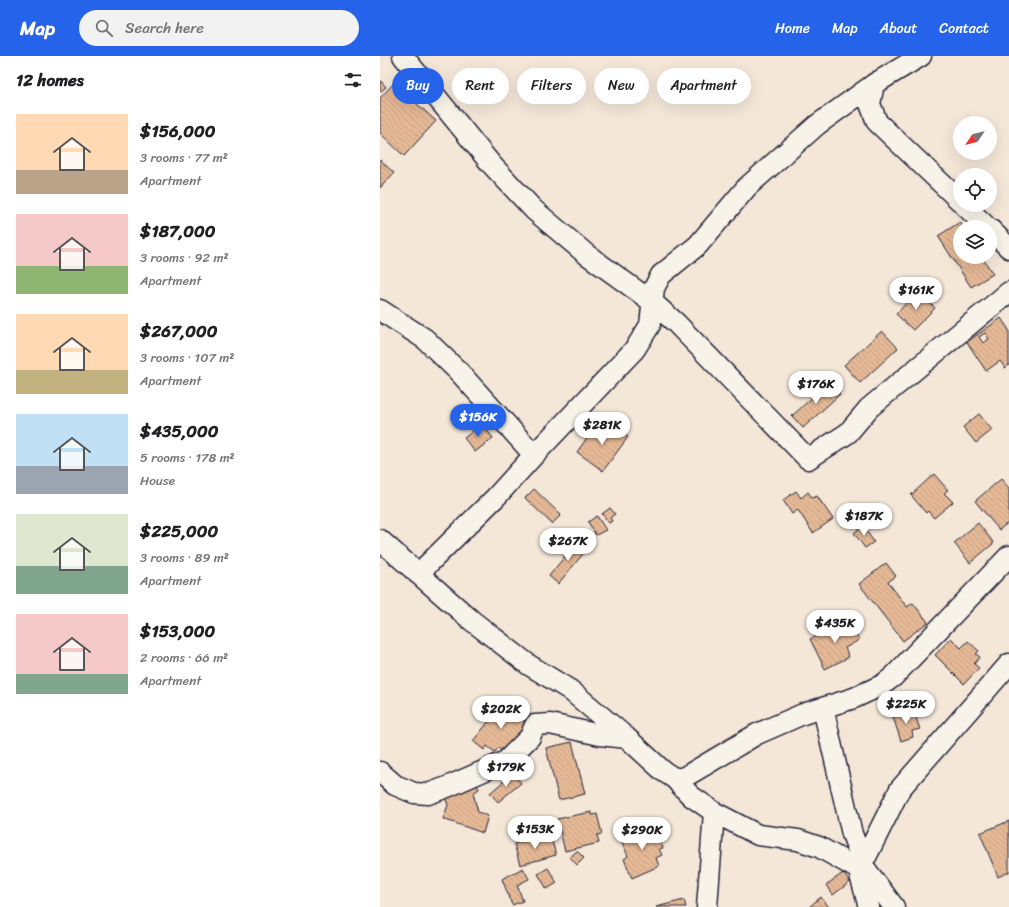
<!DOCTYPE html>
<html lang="en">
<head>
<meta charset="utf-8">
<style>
  body { margin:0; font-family:Sriracha,sans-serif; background:#f2f2f2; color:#202124; height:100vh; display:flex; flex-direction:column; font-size:15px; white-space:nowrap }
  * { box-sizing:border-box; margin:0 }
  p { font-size:13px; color:#757577 }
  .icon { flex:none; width:22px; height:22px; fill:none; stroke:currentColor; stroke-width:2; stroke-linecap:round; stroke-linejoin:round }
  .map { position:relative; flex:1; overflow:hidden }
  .details { display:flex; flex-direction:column; background:#fff; width:380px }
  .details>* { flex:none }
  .guide { position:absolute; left:12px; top:12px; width:380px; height:36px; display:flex; gap:8px }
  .needle { width:26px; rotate:235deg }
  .tools { position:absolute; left:573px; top:60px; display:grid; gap:8px }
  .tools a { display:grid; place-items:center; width:44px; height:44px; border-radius:50%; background:#fff; box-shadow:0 4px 16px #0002; font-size:20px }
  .price { position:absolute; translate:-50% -34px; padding:0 9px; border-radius:14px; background:#fff; color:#222; font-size:13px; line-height:26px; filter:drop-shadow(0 1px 2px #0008) }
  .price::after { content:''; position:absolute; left:50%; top:24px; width:12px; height:9px; margin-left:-6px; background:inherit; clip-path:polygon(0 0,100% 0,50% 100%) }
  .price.selected { background:#2563eb; color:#fff }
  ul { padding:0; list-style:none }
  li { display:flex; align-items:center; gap:12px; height:100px; padding:0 16px }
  li span { display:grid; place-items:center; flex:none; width:112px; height:80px; border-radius:0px; color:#555 }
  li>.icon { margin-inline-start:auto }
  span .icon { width:48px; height:48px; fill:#fffc; stroke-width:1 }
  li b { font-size:17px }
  h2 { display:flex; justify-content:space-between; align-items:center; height:48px; padding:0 16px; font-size:17px }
  .tag { padding:0 14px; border-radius:18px; background:#fff; box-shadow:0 4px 16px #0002; font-size:14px; line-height:36px }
  .tag.selected { background:#2563eb; color:#fff }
  header { display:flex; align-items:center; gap:24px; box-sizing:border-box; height:56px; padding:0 20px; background:#2563eb; color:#fff }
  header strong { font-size:19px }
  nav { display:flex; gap:22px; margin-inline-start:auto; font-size:14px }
  .search { width:280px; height:36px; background:#f2f2f2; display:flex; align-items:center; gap:10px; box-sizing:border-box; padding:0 14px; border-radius:22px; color:#757577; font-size:15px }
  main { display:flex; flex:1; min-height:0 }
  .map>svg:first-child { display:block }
  .building { fill:url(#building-back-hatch); stroke:#22223b; fill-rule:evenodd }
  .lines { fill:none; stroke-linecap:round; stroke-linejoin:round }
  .minor-casing { stroke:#22223b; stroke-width:23 }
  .minor { stroke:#f7f3e8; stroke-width:20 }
</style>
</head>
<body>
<header>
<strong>Map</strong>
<div class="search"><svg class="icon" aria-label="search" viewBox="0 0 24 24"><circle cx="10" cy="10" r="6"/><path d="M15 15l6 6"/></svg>Search here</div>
<nav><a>Home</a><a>Map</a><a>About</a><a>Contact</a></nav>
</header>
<main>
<section class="details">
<h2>12 homes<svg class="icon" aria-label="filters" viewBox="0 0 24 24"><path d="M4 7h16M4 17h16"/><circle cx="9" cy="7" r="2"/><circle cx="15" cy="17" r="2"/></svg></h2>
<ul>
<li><span style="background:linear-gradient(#ffd9b3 70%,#b9a48a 0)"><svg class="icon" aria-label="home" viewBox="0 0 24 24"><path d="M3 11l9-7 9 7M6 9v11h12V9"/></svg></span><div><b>$156,000</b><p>3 rooms · 77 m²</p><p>Apartment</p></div></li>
<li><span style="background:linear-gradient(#f6c9c9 65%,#8fb573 0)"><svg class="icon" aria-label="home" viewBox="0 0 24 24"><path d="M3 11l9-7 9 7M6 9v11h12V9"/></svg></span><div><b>$187,000</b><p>3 rooms · 92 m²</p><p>Apartment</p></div></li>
<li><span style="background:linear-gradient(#ffd9b3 70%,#c2b280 0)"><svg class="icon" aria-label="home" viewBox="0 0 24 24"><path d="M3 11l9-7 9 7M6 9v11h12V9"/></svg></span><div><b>$267,000</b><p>3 rooms · 107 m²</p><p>Apartment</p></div></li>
<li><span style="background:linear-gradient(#bfe0f5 65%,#9aa5b1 0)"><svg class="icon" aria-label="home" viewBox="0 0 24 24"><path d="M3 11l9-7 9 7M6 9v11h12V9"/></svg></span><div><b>$435,000</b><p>5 rooms · 178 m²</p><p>House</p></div></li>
<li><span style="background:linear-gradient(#dfe7d0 65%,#7fa58c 0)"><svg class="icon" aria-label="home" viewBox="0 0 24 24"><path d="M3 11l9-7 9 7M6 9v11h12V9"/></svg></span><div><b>$225,000</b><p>3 rooms · 89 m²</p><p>Apartment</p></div></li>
<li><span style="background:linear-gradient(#f6c9c9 75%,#7fa58c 0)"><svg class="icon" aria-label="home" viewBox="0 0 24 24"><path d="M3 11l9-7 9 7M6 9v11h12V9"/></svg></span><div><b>$153,000</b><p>2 rooms · 66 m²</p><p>Apartment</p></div></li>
</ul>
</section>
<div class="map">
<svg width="629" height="851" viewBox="0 0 629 851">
  <defs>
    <pattern id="building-back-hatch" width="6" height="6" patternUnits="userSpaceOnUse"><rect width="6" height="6" fill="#e6b996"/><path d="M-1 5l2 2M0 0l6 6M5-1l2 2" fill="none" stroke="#c59f82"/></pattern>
  </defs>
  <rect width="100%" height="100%" fill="#f4e7d8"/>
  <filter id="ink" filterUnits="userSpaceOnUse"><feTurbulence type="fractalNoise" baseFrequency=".025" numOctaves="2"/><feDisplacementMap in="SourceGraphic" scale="8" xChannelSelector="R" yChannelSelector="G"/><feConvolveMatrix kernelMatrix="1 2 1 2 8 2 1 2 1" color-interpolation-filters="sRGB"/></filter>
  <g filter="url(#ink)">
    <!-- building -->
    <path class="building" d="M0,24L6,31L0,36Z
      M14,27L56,65L24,100L0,77V42Z
      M0,104L14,117L0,132Z
      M580,166L583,171H580V201H602L613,218L591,231L558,180Z
      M538,235L555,252L533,274L516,258Z
      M621,262L629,274V309L625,312L620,305L606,315L587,286ZM605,277L609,283L603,287L599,281Z
      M502,275L518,292L480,327L464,309Z
      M449,326L460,338L423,372L412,360Z
      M599,358L612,374L596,387L583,371Z
      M102,368L113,382L95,396L84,382Z
      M217,368L225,374L229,368L248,381L223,415L197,396Z
      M554,418L568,434L564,437L573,446L554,462L548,455L546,457L531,439Z
      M621,423L629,432V466L619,474L595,445Z
      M154,433L181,459L172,468L145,442Z
      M416,435L421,442L428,436L432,442L437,440L453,463L433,477L418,454L412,458L403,444Z
      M230,452L235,458L230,462L232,465L229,467L222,458Z
      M217,460L226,474L216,479L208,466Z
      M598,467L614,487L590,507L574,487Z
      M483,470L494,486L485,492L474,477Z
      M198,484L208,492L178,528L169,520Z
      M506,507L516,520L508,526L527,551L533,547L548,566L523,585L479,528Z
      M469,564L479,584L465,592L469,601L445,613L430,583Z
      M571,582L581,592L588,585L599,595L596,598L600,601L594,608L599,612L584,628L555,599Z
      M122,646L129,654L130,653L149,669L125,698L118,692L115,696L107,690L104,694L93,685L110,664L106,659Z
      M533,654L540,673L532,675L533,681L521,685L513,661Z
      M192,686L205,738L179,744L166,692Z
      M133,717L141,727L118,746L110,737Z
      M93,721L99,733L93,737L98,756L108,760L103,777L63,763L68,749L62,734Z
      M211,756L212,759L217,758L222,778L217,779L219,787L185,795L177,763Z
      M629,765V816L618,821L600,777Z
      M268,769L272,778L276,777L283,792L279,793L282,799L276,802L279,810L252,822L244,803L248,800L240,782Z
      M170,778L176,799L140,809L134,788Z
      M197,795L204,802L197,809L190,801Z
      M143,812L149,823L137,829L143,845L132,849L122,823Z
      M168,812L177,827L167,833L158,818Z
      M463,817L470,826L453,839L446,829Z
      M441,841L449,851H429Z
      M304,844L306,851H276Z"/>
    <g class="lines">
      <defs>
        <path id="minor" d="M23,0L111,108L154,154L206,198L271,245L296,267L428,403L468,377L489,352L629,236
          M494,28L490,48L497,66L580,145
          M584,149L607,171
          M610,173L629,192
          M0,254L45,283L80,317L154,399
          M0,484L91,564L149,609L190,634L247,682L283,715L294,722H303L377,678L423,658L474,642L502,629L513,621L629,500
          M38,518L116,441L154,399L255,293L270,269L274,232L281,219L318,189L367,131L437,69L494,28L541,0
          M443,652L472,778L482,804L481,807L514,851
          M0,716L15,729L34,737L48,738L67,731L126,705L150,681L155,669L170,668L220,679L247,682
          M294,722L311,740L334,756L378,779L418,784L439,791L478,813
          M482,804L487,799L520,733L629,608
          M478,812L489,851
          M327,851L334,756"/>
      </defs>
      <!-- minor casing -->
      <use href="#minor" class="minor-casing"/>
      <!-- minor -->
      <use href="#minor" class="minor"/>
    </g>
  </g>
</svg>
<div class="tools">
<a><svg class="needle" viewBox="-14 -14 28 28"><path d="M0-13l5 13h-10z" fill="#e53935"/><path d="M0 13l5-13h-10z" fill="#757577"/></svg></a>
<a><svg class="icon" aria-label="locate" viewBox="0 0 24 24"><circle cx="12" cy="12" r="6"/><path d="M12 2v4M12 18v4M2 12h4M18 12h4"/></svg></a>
<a><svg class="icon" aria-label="layers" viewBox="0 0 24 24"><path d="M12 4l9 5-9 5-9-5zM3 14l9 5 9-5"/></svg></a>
</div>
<b class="price" style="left:536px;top:255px">$161K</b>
<b class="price" style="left:436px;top:349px">$176K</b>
<b class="price selected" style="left:98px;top:382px">$156K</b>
<b class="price" style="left:222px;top:390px">$281K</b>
<b class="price" style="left:484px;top:481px">$187K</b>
<b class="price" style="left:188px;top:506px">$267K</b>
<b class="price" style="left:455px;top:588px">$435K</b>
<b class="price" style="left:526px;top:669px">$225K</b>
<b class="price" style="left:121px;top:674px">$202K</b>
<b class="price" style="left:126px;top:732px">$179K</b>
<b class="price" style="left:155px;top:794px">$153K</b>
<b class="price" style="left:262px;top:795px">$290K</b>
<div class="guide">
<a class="tag selected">Buy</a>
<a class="tag">Rent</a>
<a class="tag">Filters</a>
<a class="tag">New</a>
<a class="tag">Apartment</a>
</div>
</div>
</main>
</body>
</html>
